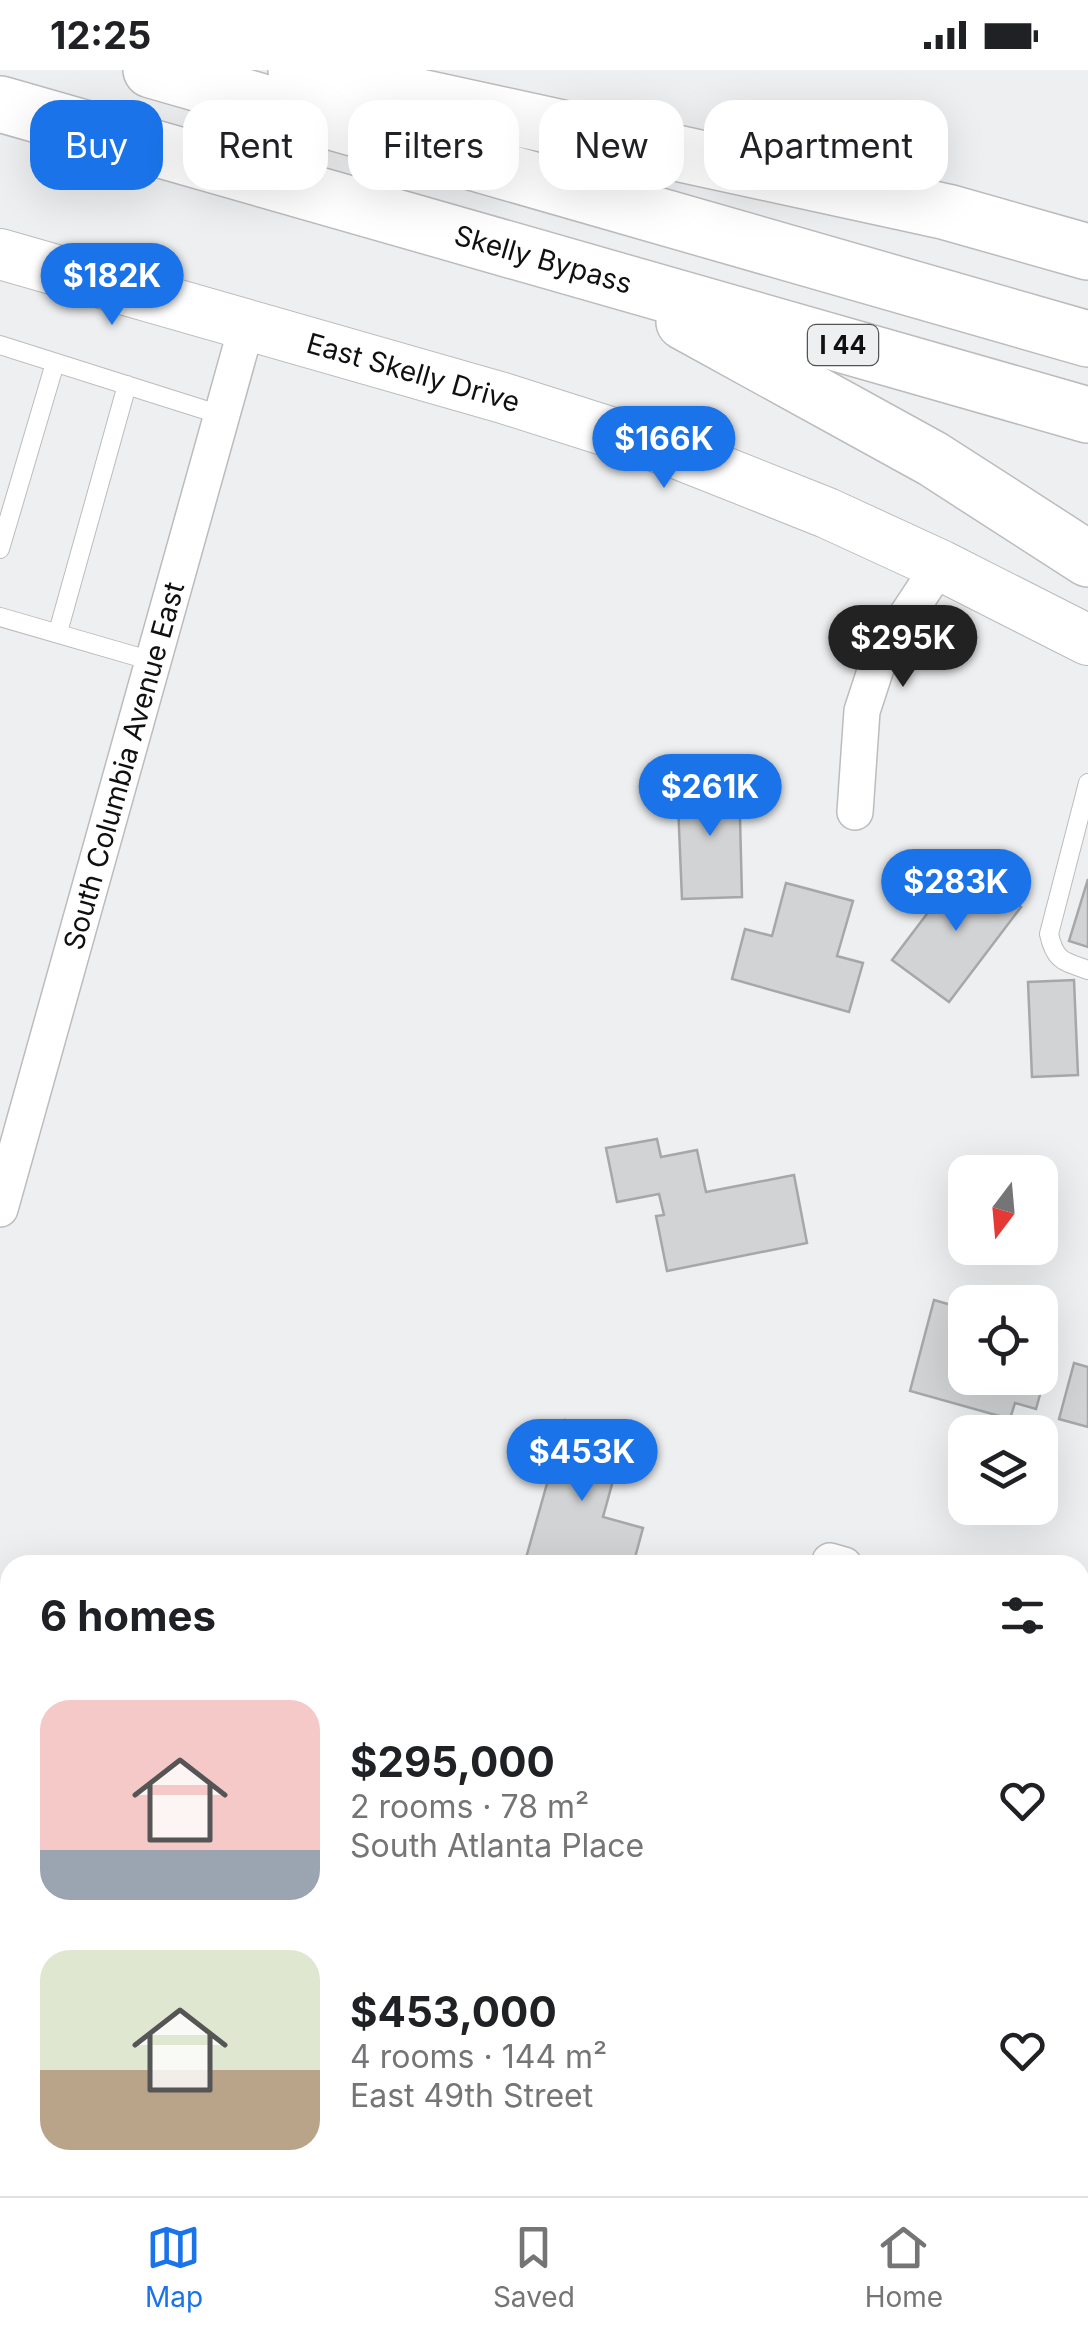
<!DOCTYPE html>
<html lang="en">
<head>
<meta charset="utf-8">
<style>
  body { margin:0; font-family:Inter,sans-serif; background:#f6f6f6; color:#202124; height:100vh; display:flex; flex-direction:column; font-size:38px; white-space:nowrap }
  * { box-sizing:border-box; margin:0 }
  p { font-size:32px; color:#757577 }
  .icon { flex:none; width:55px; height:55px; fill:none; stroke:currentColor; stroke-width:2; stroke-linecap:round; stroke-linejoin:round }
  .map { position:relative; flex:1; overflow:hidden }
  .details { position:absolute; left:0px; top:1485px; width:1090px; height:642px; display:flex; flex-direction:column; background:#fff; border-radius:30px 30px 0 0; box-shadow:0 10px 40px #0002 }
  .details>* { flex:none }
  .banner { position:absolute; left:30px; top:30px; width:1030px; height:90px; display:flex; gap:20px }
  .needle { width:65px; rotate:196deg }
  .buttons { position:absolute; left:948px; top:1085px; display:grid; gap:20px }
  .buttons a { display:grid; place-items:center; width:110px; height:110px; border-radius:20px; background:#fff; box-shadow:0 10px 40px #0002; font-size:50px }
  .price { position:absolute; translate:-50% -85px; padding:0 22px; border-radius:35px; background:#1a73e8; color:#fff; font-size:32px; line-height:65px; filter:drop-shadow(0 2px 5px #0008) }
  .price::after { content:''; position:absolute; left:50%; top:60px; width:30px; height:22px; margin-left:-15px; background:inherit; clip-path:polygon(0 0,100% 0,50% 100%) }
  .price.current { background:#222; color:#fff }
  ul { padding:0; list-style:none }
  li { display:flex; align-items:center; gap:30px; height:250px; padding:0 40px }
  li span { display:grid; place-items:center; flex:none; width:280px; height:200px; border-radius:30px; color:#555 }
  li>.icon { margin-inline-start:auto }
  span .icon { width:120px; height:120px; fill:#fffc; stroke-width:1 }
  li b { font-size:42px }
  h2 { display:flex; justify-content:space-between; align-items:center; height:120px; padding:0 40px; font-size:42px }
  .pill { padding:0 35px; border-radius:30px; background:#fff; box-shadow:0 10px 40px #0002; font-size:35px; line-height:90px }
  .pill.current { background:#1a73e8; color:#fff }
  .status { display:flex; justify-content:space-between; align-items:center; height:70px; padding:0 50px; background:#fff; direction:ltr }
  .status svg { height:28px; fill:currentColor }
  .dock { display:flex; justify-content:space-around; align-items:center; height:140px; border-top:2px solid #e0e0e0; background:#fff; font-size:28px; color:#757577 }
  .dock a { display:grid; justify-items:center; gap:5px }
  .dock .current { color:#1a73e8 }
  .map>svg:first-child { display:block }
  .building { fill:#d2d3d4; stroke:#a6a7a8; stroke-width:2.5 }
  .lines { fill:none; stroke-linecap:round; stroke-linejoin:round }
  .service-casing { stroke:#bcbcbe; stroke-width:20 }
  .minor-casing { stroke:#bcbcbe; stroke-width:38 }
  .secondary-casing { stroke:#bcbcbe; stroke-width:52 }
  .motorway-casing { stroke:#bcbcbe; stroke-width:58 }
  .service { stroke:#fff; stroke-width:18 }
  .minor { stroke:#fff; stroke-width:35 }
  .secondary { stroke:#fff; stroke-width:50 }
  .motorway { stroke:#fff; stroke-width:55 }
  .labels { text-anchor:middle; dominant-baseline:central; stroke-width:8; stroke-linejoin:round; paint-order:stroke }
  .shield { fill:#eeeff0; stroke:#535354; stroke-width:2.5 }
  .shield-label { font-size:25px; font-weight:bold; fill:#101011 }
  .street-label { font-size:28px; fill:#101011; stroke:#eeeff0 }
</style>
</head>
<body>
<div class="status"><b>12:25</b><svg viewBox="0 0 49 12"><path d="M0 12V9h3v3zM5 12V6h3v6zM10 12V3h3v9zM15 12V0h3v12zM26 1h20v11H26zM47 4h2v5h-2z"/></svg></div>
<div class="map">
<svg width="1088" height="2126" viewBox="0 0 1088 2126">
  <rect width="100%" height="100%" fill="#eeeff0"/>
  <!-- building -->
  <path class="building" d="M739,709L742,827L682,829L677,711Z
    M964,795L1021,837L949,932L892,890Z
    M1088,809V877L1069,871Z
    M786,813L853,831L837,886L863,893L849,942L732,909L745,859L772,866Z
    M1074,910L1078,1005L1032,1007L1028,912Z
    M657,1069L661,1087L697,1080L706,1122L794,1105L807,1173L667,1201L656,1146L664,1145L659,1124L617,1132L606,1078Z
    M934,1230L965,1239V1308H1040V1293L1048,1296L1036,1339L1015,1333L1010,1349L910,1321Z
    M1074,1293L1088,1297V1357L1059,1349Z
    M565,1350L625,1367L603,1447L643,1458L633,1495L591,1487L588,1495H524Z
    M35,2118H68L98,2126H32Z
    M425,2118H513L507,2126H419Z
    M891,2118H1066L1064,2126H888Z"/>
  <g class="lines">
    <defs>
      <path id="service" d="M0,275L221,345
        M0,479L55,293
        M0,547L152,591
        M58,562L127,315
        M1088,713L1049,864C1055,891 1063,891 1088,900"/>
      <g id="minor">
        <path d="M855,742L862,641L880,586L940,495"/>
        <path id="s1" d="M0,1139L247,255"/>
        <path d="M830,1491L844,1495"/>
        <path d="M1080,1563L1088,1565"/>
      </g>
      <g id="secondary">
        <path id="s2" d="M0,184L503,328L676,383L827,443L940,495L1088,570"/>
      </g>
      <g id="motorway">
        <path d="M151,0L1088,269"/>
        <path d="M296,0L947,142L1088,182"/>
        <path id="s3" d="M0,34L1088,345"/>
        <path d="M684,252L933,389L1088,489"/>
      </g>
    </defs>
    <!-- service casing -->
    <use href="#service" class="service-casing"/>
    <!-- minor casing -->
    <use href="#minor" class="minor-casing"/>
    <!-- secondary casing -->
    <use href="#secondary" class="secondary-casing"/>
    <!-- motorway casing -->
    <use href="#motorway" class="motorway-casing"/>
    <!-- service -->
    <use href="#service" class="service"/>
    <!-- minor -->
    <use href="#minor" class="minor"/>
    <!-- secondary -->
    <use href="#secondary" class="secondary"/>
    <!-- motorway -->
    <use href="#motorway" class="motorway"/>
  </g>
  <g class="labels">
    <!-- shield labels -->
    <rect class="shield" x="808" y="255" width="70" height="40" rx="8"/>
    <g class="shield-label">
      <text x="843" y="275">I 44</text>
    </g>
    <!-- street labels -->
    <g class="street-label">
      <text stroke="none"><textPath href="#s3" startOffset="565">Skelly Bypass</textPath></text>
      <text stroke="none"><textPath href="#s2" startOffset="430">East Skelly Drive</textPath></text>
      <text stroke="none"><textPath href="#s1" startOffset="460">South Columbia Avenue East</textPath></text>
    </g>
  </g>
</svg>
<div class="buttons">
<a><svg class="needle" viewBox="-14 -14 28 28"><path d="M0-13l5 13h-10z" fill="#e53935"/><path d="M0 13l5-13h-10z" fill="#757577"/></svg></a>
<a><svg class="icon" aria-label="locate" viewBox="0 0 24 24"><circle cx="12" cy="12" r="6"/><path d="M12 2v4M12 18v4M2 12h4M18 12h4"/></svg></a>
<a><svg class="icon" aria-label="layers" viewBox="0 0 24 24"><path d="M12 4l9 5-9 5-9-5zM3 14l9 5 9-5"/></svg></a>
</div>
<b class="price" style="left:112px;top:258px">$182K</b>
<b class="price" style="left:664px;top:421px">$166K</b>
<b class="price current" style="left:903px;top:620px">$295K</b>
<b class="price" style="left:710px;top:769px">$261K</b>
<b class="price" style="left:956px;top:864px">$283K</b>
<b class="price" style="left:582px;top:1434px">$453K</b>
<div class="banner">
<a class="pill current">Buy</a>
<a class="pill">Rent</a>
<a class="pill">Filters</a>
<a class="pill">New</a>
<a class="pill">Apartment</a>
</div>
<section class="details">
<h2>6 homes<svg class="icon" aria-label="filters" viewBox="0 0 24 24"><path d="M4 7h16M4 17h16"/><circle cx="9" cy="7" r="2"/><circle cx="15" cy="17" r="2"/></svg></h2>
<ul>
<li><span style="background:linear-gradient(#f6c9c9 75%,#9aa5b1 0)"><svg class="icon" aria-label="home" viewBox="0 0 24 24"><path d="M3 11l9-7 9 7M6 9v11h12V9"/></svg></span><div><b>$295,000</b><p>2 rooms · 78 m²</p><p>South Atlanta Place</p></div><svg class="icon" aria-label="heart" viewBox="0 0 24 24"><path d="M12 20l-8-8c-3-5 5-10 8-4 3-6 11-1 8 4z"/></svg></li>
<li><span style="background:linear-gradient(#dfe7d0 60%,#b9a48a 0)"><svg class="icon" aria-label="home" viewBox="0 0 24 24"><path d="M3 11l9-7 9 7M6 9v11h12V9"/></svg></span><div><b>$453,000</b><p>4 rooms · 144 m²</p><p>East 49th Street</p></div><svg class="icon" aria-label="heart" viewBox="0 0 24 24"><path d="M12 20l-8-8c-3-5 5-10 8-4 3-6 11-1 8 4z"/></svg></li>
</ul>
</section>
</div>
<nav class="dock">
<a class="current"><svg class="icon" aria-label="map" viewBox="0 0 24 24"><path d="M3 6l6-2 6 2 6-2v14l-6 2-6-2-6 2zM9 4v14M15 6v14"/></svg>Map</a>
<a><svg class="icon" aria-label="saved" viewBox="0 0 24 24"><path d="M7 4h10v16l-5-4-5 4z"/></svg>Saved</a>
<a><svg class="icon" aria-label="home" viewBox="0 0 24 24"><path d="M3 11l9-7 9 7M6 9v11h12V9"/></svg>Home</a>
</nav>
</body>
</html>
